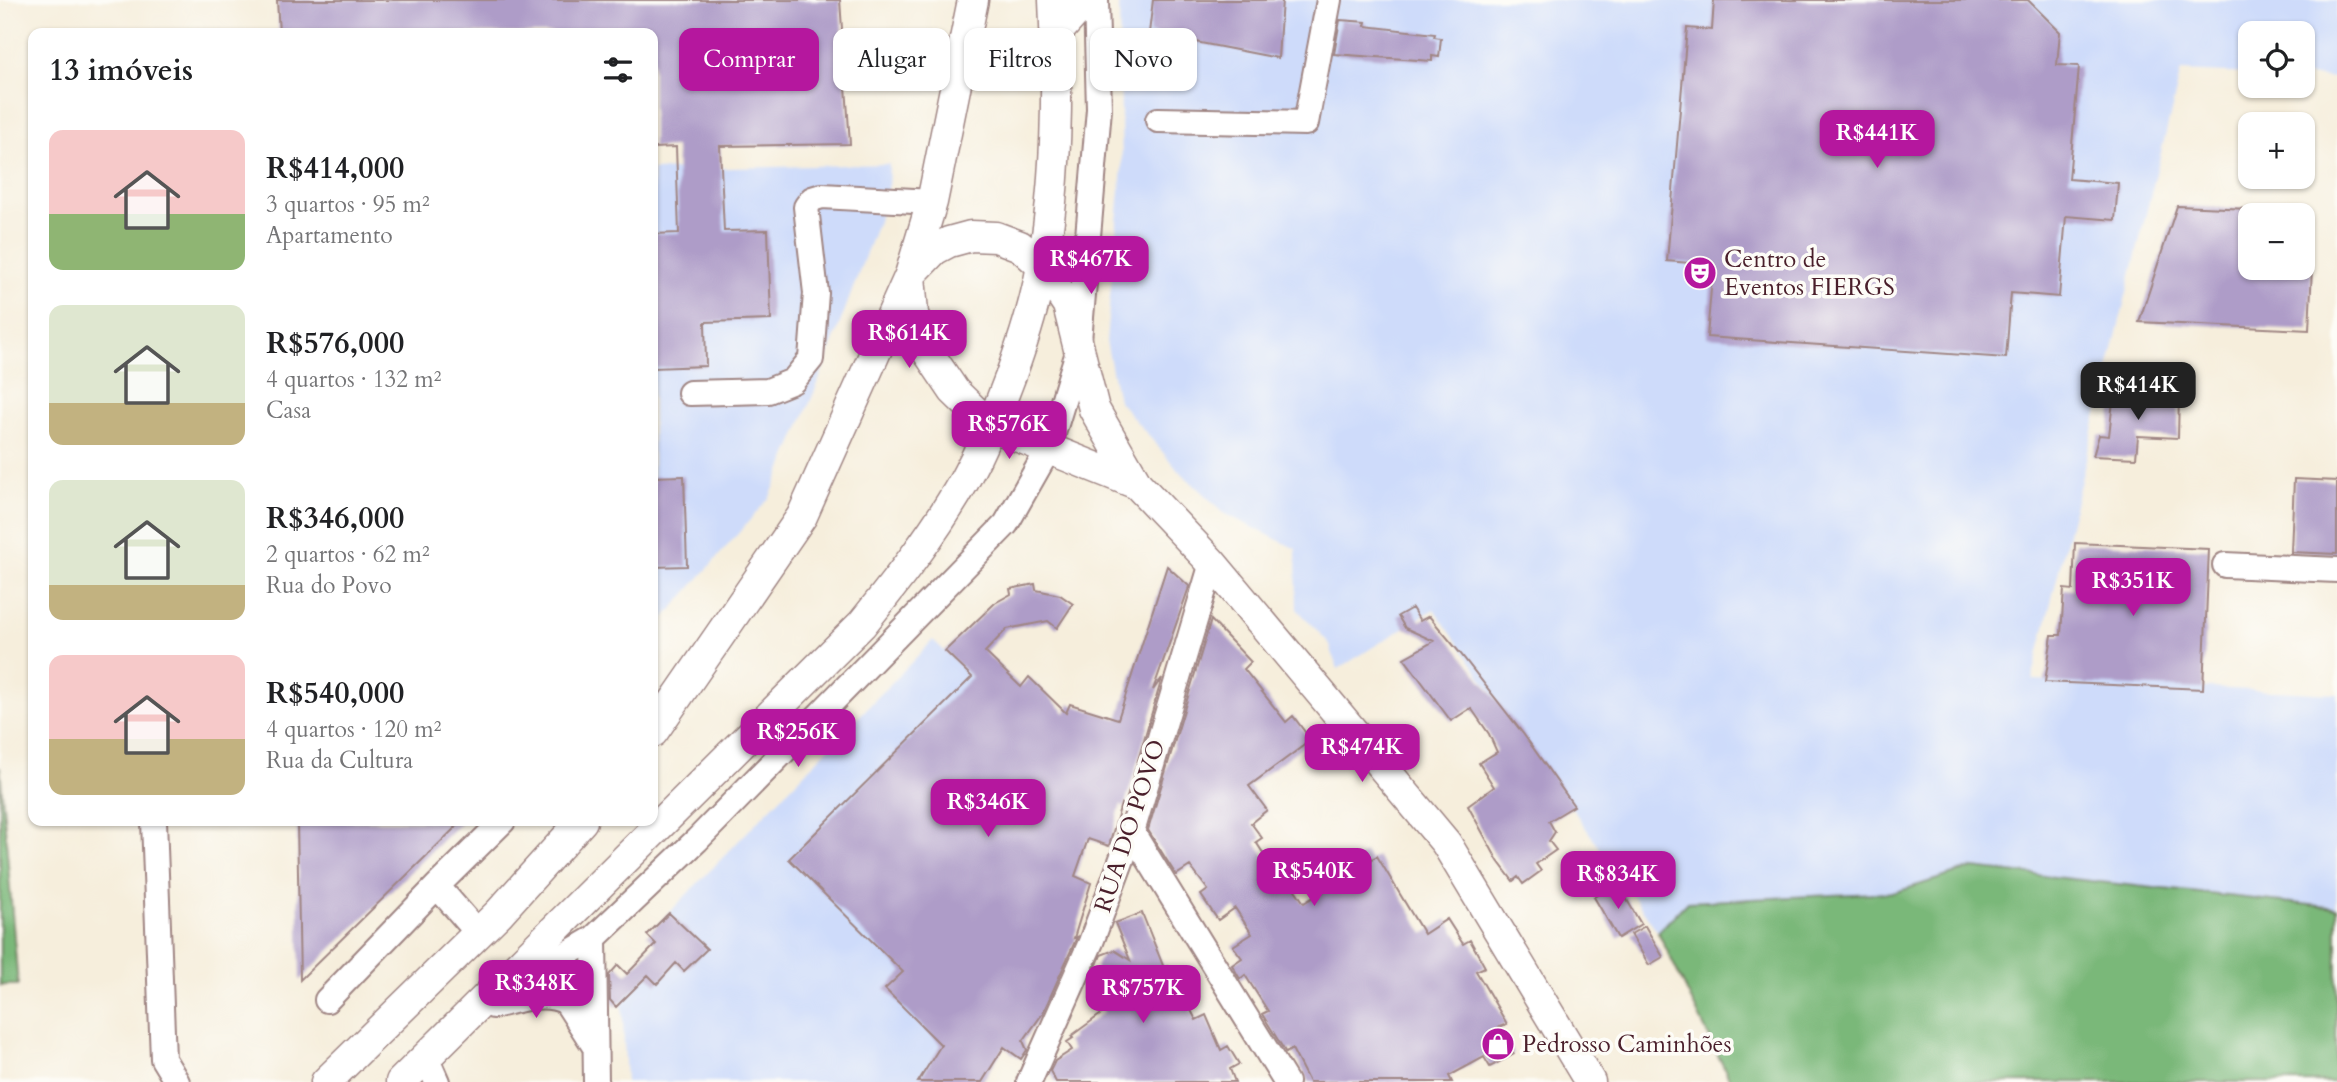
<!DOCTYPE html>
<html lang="pt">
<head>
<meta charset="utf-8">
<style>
  body { margin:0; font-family:Cardo,serif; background:#f6f6f6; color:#202124; height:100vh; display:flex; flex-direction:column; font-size:26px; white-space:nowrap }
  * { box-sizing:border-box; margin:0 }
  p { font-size:23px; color:#757577 }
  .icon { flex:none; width:38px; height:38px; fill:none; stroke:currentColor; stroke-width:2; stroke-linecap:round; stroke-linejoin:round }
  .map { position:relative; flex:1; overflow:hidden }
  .drawer { position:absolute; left:28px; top:28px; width:630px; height:798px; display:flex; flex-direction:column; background:#fff; border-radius:14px; box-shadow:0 2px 5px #0004 }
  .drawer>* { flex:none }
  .top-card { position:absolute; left:679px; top:28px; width:665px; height:63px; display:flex; gap:14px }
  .buttons { position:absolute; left:2238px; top:21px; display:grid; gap:14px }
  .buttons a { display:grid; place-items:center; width:77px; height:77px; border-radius:14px; background:#fff; box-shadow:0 2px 5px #0004; font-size:35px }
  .price { position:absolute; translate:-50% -60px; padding:0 16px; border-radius:14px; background:#b5179e; color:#fff; font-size:23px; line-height:46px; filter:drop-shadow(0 2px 4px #0008) }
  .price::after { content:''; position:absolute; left:50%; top:42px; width:21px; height:16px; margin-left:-10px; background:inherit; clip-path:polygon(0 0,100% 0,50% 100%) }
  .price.on { background:#222; color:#fff }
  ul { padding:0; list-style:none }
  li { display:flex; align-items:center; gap:21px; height:175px; padding:0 21px }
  li span { display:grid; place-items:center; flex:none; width:196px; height:140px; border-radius:14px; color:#555 }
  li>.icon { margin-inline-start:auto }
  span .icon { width:84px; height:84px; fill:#fffc; stroke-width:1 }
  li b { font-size:30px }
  h2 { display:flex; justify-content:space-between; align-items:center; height:84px; padding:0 21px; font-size:30px }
  .chip { padding:0 24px; border-radius:14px; background:#fff; box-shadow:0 2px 5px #0004; font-size:24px; line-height:63px }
  .chip.on { background:#b5179e; color:#fff }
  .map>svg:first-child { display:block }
  .built { fill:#cedbfa }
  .forest { fill:#7ab879; stroke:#626c52; stroke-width:2 }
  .building { fill:#ae9cc8 }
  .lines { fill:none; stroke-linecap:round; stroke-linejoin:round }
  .minor-casing { stroke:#a08684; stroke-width:28 }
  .major-casing { stroke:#a08684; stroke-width:33 }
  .minor { stroke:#fff; stroke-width:24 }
  .major { stroke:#fff; stroke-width:30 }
  .labels { text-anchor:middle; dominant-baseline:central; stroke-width:7; stroke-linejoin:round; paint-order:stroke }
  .poi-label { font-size:24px; fill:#4a1f2b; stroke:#fdfcf7; text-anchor:start }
  .street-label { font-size:24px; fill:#4a1f2b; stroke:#fdfcf7 }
</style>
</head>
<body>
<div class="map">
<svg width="2337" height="1082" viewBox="0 0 2337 1082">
  <rect width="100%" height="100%" fill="#fdfcf7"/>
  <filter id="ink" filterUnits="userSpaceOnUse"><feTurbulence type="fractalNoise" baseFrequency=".0143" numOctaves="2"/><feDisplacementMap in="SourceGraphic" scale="14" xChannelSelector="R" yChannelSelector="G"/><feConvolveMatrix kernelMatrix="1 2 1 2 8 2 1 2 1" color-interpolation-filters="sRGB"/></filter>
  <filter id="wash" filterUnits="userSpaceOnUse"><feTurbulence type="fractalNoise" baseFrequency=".00686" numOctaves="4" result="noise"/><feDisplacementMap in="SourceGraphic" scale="28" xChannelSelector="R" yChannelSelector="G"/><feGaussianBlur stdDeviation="1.57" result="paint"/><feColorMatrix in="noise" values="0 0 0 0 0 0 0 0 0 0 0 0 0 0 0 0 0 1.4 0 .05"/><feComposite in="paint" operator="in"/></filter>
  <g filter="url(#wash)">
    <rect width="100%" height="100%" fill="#f6eedc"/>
    <!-- built -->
    <path class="built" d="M1119,0H2337V78L2303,76V33H2250V74L2181,71L2032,680L2337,694L2336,1082H1731L1658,932L1434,609L1338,669L1329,643L1297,609L1296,549L1224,513L1177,469L1118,400L1106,341L1122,168Z
      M889,164L888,194L816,388L770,497L653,631V170Z
      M933,640L1058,760L990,966L918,1082H626L622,1001L648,975L657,983L676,963L685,971L706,949L669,913Z"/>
    <!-- forest -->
    <path class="forest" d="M0,767L18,985H0Z
      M1973,868L2337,908L2336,1082H1731L1658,932L1687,902L1896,892Z"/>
    <g id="blocks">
      <!-- building -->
      <path class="building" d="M277,0H840L850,144L720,146L724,231L768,230L771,320L705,322L706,366L653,368V234L679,233L676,147L653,148V33H279Z
        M1153,0H1282L1278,58L1149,33Z
        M1714,0H2028L2060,32L2057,65L2079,66L2069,179L2118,183L2115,220L2066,216L2059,297L2011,293L2006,358L1707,337L1713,265L1667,261L1687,28L1712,30Z
        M1340,20L1366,22L1365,26L1435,34L1434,37L1441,38L1439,57L1432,56V61L1334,54Z
        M2177,206L2250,209V268H2312L2309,330L2139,322Z
        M2114,392L2179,394L2178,438L2138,436L2136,458L2093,456L2099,435L2109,436Z
        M684,476L687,566L653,567V477Z
        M2294,479L2337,481V554L2291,552Z
        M2075,543L2209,549L2203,689L2045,682L2052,635H2061L2064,589L2073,590Z
        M1167,566L1189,586L1188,590L1153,690L1162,678L1124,808L1121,804L1109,846L1088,839L1075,876L1091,883L1074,938L1077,937L1043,1013L1023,1041L1027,1050L1021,1059L1004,1047L982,1082H918L941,1045L885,989L903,972L789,859L972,677L945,651L995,603L1011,594L1010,589L1035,584L1036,590L1060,595L1073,604L1057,628L1048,621L1007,629L985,652L1021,687L1029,677L1066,713L1070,704L1118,719Z
        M1412,608L1420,621L1429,616L1460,653L1524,735L1574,806L1549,821L1555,832L1549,841L1556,850L1536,864L1541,871L1523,884L1518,877L1513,881L1498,861L1468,806L1494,787L1479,763L1497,752L1489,734L1471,708L1451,721L1404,658L1434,641L1405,628L1398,616Z
        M1211,620L1251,662L1244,669L1286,722L1293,716L1311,740L1249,786L1267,810L1251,823L1262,838L1256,842L1284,885L1289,881L1304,903L1349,875L1344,867L1365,853L1370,860L1377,856L1424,934L1447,919L1463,944L1470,940L1485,967L1476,971L1507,1024L1499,1027L1514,1054L1490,1067L1484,1057L1449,1076L1452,1082H1309L1292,1049L1286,1053L1262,1014L1268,1011L1245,975L1240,979L1232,965L1242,958L1233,946L1252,934L1235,908L1218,920L1201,895L1208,890L1190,866L1176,875L1148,830Z
        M297,821H462L300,980Z
        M1617,883L1641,924L1618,938L1594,897Z
        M669,913L707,949L684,971L676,963L657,984L648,975L616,1007L610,1000L609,975L618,965L627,974L656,944L647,935Z
        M1142,913L1164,968L1168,966L1196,1020L1206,1015L1221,1050L1228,1046L1239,1064L1230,1069L1235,1082H1056L1050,1071L1055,1061L1072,1050L1067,1042L1073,1038L1071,1036L1104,1012L1099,1003L1108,999L1096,967L1101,955L1114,950L1130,960L1115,923Z
        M1645,926L1663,957L1649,965L1631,934Z"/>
    </g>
  </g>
  <g filter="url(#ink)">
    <use href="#blocks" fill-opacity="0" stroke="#a08684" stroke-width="2"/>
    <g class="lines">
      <defs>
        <path id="minor" d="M1158,120L1306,123L1329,0
          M690,393L768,391L793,381L811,359L816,293L806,207L812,199L822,196L932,202
          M2225,565L2337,570
          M154,821L163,1059L177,1082
          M1132,832L1286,1082
          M478,933L437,886L503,821
          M594,938L596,1082
          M499,994L594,938L697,840L1006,524L1048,450L1078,352L1099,109L1096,0
          M327,1000L437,886
          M493,1006C516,1001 543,990 566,1002L595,1047
          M426,1057L437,1082
          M1029,1082L1091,942L1132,832L1212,563"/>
        <path id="major" d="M1055,35L1086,0
          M1137,484L989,425L954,391L927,351L913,314L910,275L934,250L949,242L971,236L996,237L1020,246L1042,266L1068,305L1094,409L1137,484L1212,563L1446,843L1590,1082
          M653,732L802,516L910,275L932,202L973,0
          M326,1082L499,913L582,821
          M401,1082L862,624C899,578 935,532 964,481C996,422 1030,332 1042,266C1058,181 1058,85 1054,0"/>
      </defs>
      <!-- minor casing -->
      <use href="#minor" class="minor-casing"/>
      <!-- major casing -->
      <use href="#major" class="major-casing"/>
      <!-- minor -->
      <use href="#minor" class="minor"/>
      <!-- major -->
      <use href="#major" class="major"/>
    </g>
  </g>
  <!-- icons -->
  <defs>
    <symbol id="theatre-disc" viewBox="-11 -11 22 22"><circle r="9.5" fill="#b5179e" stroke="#fdfcf7"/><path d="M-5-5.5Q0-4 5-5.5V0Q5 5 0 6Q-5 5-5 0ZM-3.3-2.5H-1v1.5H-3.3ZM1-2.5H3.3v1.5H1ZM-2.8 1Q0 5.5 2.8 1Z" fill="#fff"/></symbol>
    <symbol id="shop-disc" viewBox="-11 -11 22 22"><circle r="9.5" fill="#b5179e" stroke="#fdfcf7"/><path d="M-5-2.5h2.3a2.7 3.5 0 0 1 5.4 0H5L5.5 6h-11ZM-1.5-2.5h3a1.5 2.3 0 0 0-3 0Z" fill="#fff"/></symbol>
  </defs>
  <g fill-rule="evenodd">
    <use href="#theatre-disc" x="1681" y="254" width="38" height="38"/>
    <use href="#shop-disc" x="1479" y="1025" width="38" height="38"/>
  </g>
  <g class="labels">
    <!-- poi labels -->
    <g class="poi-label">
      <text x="1724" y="259">Centro de<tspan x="1724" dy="28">Eventos FIERGS</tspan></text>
      <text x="1522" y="1044">Pedrosso Caminhões</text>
    </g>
    <!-- street labels -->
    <g class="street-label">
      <text transform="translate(1130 826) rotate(-72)">RUA DO POVO</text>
    </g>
  </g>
</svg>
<div class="buttons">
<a><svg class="icon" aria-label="locate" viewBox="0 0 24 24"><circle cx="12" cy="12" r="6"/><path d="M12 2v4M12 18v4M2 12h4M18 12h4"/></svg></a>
<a>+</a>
<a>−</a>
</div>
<b class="price" style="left:1877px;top:170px">R$441K</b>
<b class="price" style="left:1091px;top:296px">R$467K</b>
<b class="price" style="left:909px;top:370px">R$614K</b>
<b class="price on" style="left:2138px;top:422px">R$414K</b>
<b class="price" style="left:1009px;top:461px">R$576K</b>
<b class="price" style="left:2133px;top:618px">R$351K</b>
<b class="price" style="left:798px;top:769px">R$256K</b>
<b class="price" style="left:1362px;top:784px">R$474K</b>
<b class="price" style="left:988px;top:839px">R$346K</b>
<b class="price" style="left:1314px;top:908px">R$540K</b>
<b class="price" style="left:1618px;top:911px">R$834K</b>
<b class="price" style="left:536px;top:1020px">R$348K</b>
<b class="price" style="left:1143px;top:1025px">R$757K</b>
<div class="top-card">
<a class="chip on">Comprar</a>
<a class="chip">Alugar</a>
<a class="chip">Filtros</a>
<a class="chip">Novo</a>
</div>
<section class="drawer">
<h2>13 imóveis<svg class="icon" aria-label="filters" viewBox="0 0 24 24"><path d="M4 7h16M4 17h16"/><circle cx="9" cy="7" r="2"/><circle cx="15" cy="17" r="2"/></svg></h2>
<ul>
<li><span style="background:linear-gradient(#f6c9c9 60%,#8fb573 0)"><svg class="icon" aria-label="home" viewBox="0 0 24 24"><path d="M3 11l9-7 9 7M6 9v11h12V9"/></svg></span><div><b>R$414,000</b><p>3 quartos · 95 m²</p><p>Apartamento</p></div></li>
<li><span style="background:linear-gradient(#dfe7d0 70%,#c2b280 0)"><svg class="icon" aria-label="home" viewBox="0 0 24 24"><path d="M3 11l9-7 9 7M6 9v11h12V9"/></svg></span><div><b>R$576,000</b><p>4 quartos · 132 m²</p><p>Casa</p></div></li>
<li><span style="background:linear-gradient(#dfe7d0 75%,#c2b280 0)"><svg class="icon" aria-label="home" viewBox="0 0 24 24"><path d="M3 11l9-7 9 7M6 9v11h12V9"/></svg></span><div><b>R$346,000</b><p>2 quartos · 62 m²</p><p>Rua do Povo</p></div></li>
<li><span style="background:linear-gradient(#f6c9c9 60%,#c2b280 0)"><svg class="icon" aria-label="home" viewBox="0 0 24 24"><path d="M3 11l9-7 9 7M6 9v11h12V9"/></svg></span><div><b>R$540,000</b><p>4 quartos · 120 m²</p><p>Rua da Cultura</p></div></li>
</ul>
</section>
</div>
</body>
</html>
